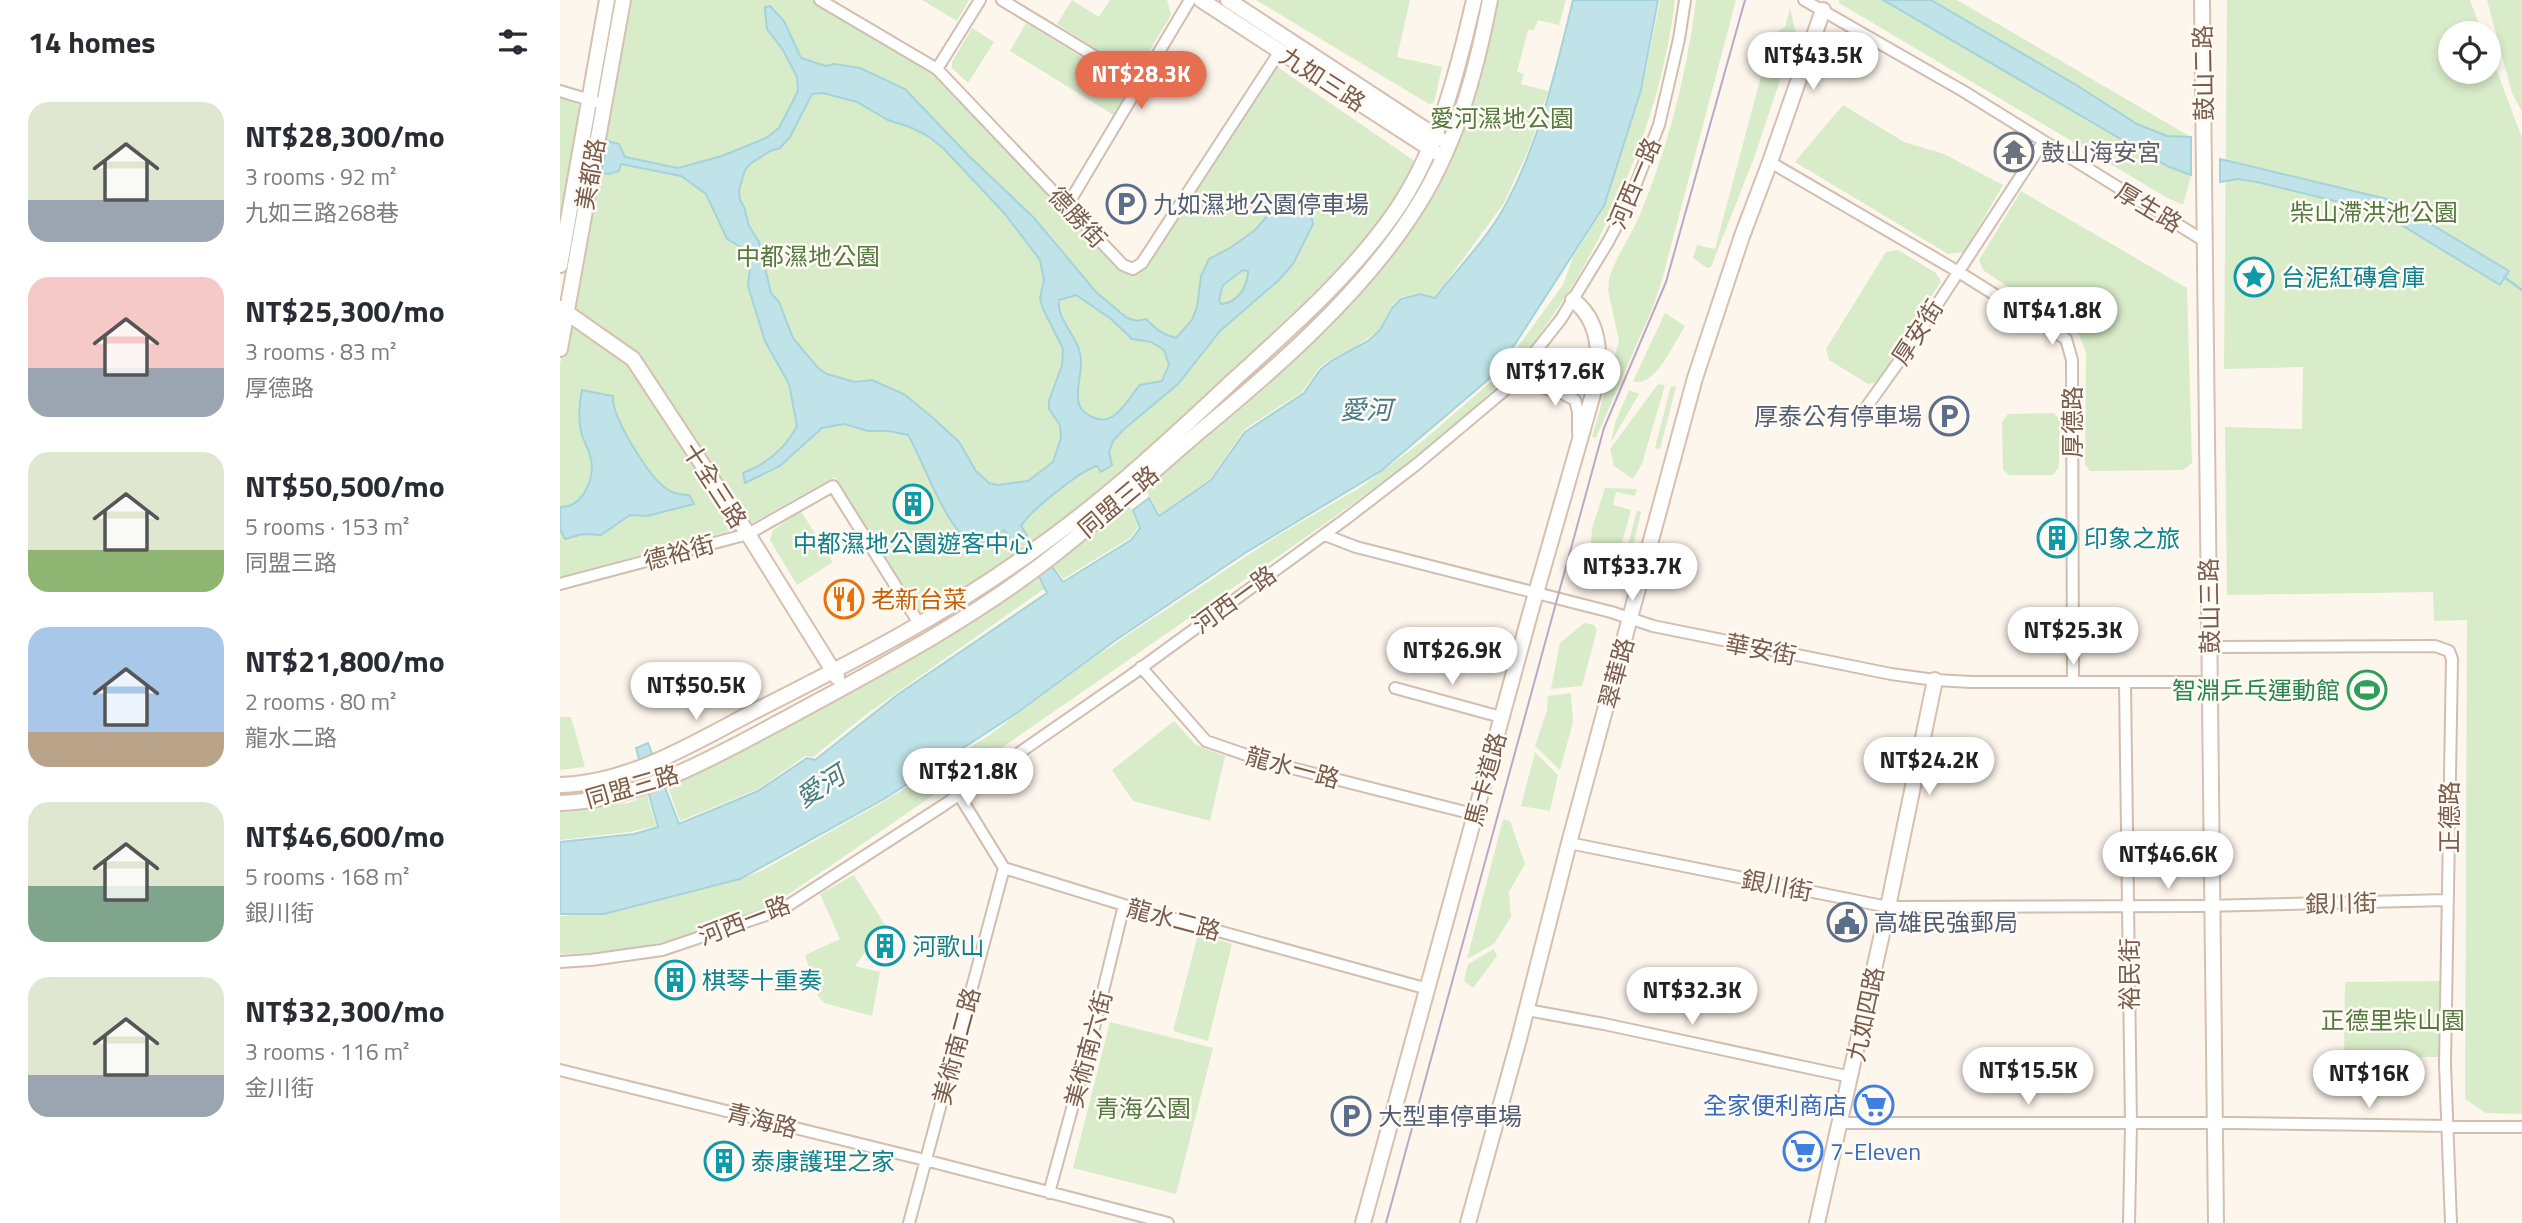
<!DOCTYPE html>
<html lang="en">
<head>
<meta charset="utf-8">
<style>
  body { margin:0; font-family:"Titillium Web","Noto Sans TC",sans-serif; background:#f7f7f7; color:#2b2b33; height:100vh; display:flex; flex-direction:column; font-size:26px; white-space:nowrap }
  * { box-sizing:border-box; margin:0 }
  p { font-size:23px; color:#7c7c81 }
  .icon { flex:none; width:38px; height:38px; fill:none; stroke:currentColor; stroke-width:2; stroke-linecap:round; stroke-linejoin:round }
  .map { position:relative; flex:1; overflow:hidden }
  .drawer { display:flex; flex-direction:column; background:#fff; width:560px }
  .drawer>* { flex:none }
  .tools { position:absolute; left:1878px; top:21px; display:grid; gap:14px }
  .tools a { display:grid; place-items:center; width:63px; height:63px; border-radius:50%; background:#fff; box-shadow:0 4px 10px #0003; font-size:35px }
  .price { position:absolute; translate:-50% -60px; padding:0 16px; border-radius:24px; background:#fff; color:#222; font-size:23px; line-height:46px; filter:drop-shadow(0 2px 4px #0008) }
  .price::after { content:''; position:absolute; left:50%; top:42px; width:21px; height:16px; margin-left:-10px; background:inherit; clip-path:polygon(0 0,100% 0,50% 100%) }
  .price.active { background:#e76f51; color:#fff }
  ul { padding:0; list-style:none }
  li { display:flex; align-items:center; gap:21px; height:175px; padding:0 28px }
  li span { display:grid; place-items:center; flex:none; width:196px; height:140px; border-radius:21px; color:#555 }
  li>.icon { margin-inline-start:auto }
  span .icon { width:84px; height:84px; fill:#fffc; stroke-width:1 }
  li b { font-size:30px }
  h2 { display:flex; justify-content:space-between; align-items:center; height:84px; padding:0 28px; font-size:30px }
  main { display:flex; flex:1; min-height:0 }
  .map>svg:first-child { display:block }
  .green { fill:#d8ecc9 }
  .water { fill:#bfe3e8; stroke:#a5d3da; stroke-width:2; fill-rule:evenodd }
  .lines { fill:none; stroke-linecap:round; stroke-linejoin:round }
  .stream { stroke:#a5d3da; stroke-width:2.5 }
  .street-casing { stroke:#d1beb0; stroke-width:14 }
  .secondary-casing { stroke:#d6c0b0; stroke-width:18 }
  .street { stroke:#fff; stroke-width:10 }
  .secondary { stroke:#fff; stroke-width:14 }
  .tram { stroke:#b9a8c9; stroke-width:2 }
  .labels { text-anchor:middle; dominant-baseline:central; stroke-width:5; stroke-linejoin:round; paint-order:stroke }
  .street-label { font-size:24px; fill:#7a5c4d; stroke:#fffaf3 }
  .park-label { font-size:24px; fill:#537a41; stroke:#fffaf3 }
  .worship-label { font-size:24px; fill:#5b616d; stroke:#fffaf3; text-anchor:start }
  .service-label { font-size:24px; fill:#4e5e75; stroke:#fffaf3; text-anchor:start }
  .culture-label { font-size:24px; fill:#0d838f; stroke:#fffaf3; text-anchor:start }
  .food-label { font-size:24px; fill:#c56008; stroke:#fffaf3; text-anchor:start }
  .leisure-label { font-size:24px; fill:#27864d; stroke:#fffaf3; text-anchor:end }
  .shop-label { font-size:24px; fill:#366cbe; stroke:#fffaf3; text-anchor:end }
  .water-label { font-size:26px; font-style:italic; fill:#437c86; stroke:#fffaf3 }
</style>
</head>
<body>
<main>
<section class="drawer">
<h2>14 homes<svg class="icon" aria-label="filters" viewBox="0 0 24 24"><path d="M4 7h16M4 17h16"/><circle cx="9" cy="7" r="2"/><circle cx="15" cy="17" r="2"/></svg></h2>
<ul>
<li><span style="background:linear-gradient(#dfe7d0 70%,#9aa5b1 0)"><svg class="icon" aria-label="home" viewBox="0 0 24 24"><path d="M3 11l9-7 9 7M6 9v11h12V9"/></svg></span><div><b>NT$28,300/mo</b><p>3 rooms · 92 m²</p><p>九如三路268巷</p></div></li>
<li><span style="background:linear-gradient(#f6c9c9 65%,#9aa5b1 0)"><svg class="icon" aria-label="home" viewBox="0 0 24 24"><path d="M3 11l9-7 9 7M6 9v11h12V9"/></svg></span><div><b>NT$25,300/mo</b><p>3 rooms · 83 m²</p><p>厚德路</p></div></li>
<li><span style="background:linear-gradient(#dfe7d0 70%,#8fb573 0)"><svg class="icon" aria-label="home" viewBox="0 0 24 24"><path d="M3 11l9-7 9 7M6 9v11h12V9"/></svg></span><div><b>NT$50,500/mo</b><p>5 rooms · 153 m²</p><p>同盟三路</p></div></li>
<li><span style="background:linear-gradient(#a9c7e8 75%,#b9a48a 0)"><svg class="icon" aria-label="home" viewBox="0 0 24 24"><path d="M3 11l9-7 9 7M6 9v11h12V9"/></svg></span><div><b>NT$21,800/mo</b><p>2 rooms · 80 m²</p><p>龍水二路</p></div></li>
<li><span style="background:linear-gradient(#dfe7d0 60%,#7fa58c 0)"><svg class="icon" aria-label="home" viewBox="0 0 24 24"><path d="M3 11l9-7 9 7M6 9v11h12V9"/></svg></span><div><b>NT$46,600/mo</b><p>5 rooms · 168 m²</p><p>銀川街</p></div></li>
<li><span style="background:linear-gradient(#dfe7d0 70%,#9aa5b1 0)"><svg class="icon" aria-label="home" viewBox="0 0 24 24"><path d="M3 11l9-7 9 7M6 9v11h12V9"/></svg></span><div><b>NT$32,300/mo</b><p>3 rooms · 116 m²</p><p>金川街</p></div></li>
</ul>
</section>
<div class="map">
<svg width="1962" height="1223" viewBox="0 0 1962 1223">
  <rect width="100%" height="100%" fill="#fdf6ec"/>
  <!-- green -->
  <path class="green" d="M72,0H260L377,69L573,269L716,66L856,162L826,215L759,292L565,472L473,545L364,618L275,477L185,527L0,577V364Z
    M362,0H409L397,21Z
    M512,0L539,17L550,0H607L611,15L580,66L571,71L497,24Z
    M696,0H850L837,57L882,67L874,103L869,104Z
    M937,0H1006L999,25L978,20L974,30H968L957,72L964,74L961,84L988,91L970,146L944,203L875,297L860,293L841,297L831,307L819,330L791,350L771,359L759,368L742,392L685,429L650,479L600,514L584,487L772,320L807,285L841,242L921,66L931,35Z
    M1100,0H1115C1100,132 1031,281 943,380C926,398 906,415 887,431C823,485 753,532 684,580C545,676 407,772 269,867C248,880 227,897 205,908C143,936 68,954 0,954V916L55,912L173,882L203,870L326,800L428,736L536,656L717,536L801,487L865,439L934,379L1003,285L1013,257L1043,210L1083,86Z
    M1136,0H1176L1102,280L1092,309L1036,438L1032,437L1059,341L1048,290L1049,279C1055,258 1070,238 1079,217C1108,148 1127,73 1136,0Z
    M1279,0H1323L1607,166L1631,175L1623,205L1604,196L1279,3Z
    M1371,0H1397L1631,137L1607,136L1577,124L1518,86Z
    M1667,0H1910L1922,33H1890V72H1928L1929,50L1962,138V1114L1926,1113L1905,1099L1907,620L1874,621L1873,592L1667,595L1665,427L1742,429L1743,367L1664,369Z
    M1927,0H1962V112L1952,93Z
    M1230,8L1236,33L1194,158L1151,267L1147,268L1133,258L1137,245L1155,249L1212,35L1225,27Z
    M466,23L565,84L568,91L555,116L450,51Z
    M412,28L434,42L408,83L392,68V62Z
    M0,96L14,100L20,107L0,222Z
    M1283,105L1344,142L1384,154L1443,185L1404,252L1388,254L1235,162Z
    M1461,191L1627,288L1632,463L1623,470L1530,471L1525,464L1526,352L1519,335L1423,270L1419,260Z
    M1338,250L1376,273L1381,281L1319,382L1308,384L1269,360L1266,349L1326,252Z
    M1105,313L1125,326C1115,341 1094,390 1073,381Z
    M1098,384L1105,385L1082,464L1073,479L1054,466L1050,449Z
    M1111,386L1116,387L1100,449L1095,448Z
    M1069,390L1079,394L1051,442L1055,423Z
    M1494,413L1500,420L1499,467L1493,475H1449L1443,470L1442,422L1448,414Z
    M1045,488L1077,489L1075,496L1056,492L1053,505L1071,510L1058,557L1040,576L1038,582L1029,580L1032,529Z
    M566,502L572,510L578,527L570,538L503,579L490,561Z
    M1077,510L1081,512L1066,577L1054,587L1047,586L1043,578L1064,560Z
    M241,511L273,562L237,585L210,540L213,530Z
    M474,572L484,589L308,713L253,757L245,756L198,789L120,821L106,781Z
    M1024,623L1034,625L1037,630L1022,686L991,689L1000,643Z
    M1011,693L1013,722L1000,770L975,746L987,710L988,696Z
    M0,717H11L25,767L0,770Z
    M614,721L636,745L665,756L650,821L573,801L552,770Z
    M975,752L998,775L990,811L961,806Z
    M87,795L96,826L70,832L0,840V809L68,803Z
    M943,819L950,821L965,864L949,892L951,917L934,944L907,959Z
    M294,875L325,925L295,966L320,972L312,1016L264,1003L258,996L245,955L280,939L260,894Z
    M638,934L672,944L648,1041L613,1031Z
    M934,949L937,956L913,988L904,981L908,964Z
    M1882,981L1881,1057L1784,1058L1785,982Z
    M550,1022L653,1048L616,1194L513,1168Z"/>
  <!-- water -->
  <path class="water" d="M1013,0H1098L1081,90L1044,206L937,372L821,471L685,553L553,642L457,713L324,799L180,879L44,914H0V842L74,834L98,827L76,748L88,743L119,824L198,791L247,758L255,760L337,695L487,593L476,571L489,562L503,582L571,540L580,528L573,510L589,498L599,516L651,480L685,432L744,393L760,370L771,361L808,341L820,330L832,308L841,299L860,294L875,298C898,268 928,238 946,204C980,140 996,70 1013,0Z
    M1323,0H1371L1518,86L1577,124L1607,136L1631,137V175L1607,166Z
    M210,6L224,21L241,58L266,66L274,64L300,68L345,89L409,156L474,218L536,292L567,318L577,321L586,319C596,329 603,335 616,338L632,320L637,307L641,276L649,259L670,248L695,230L717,205L728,201L746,205L750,210L753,224L733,264L719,280L660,331L618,384L563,430L553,441L549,452L552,465L541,472L537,466C521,470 470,511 461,526L467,535L454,544L444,530C437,535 429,543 419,544C391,545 361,455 348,435L329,431H308L284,424L262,428L220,466L185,483L183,473C207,464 225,449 237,426L229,384L205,341L188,286L191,261L183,248L167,239L146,194L121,176L61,164L59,171L49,174L41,173L48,141L59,144L65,157L118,168L162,156L206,138L219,128L238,91L237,77L223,50L207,29L205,10V7ZM263,93L297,102L328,120L350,127L368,136L383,148L445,214L480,260L484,280L480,298L483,309L503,349L502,365L489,401V409L500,425L501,438L493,462L468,481L438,485L429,483L416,471L399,442L372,417L344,394L312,380L295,382L267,374L258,368L233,338L219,302L211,293L199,242L189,226L184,207L180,200L179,190L185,170L190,164L210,151L220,148L230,137L252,94ZM683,270L688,271V274C686,289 677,303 661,304L659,300L663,285ZM516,295L551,319L572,339L591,342L604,350L609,365L602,381L580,385C567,400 555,428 532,417C522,412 518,407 518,396C517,381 524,368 520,353C516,335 496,318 499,300Z
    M1660,159L1831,200L1949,271L1940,285L1820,212L1697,182L1678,179L1660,182Z
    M22,390L53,396C51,416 87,473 104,487C111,493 120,495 129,495L134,504L87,516L70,515L41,535L23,534L5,539L0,529V507C20,508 31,486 32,468C32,456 26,446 22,435C18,422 19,403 22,390Z"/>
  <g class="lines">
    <!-- stream -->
    <path class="stream" d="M1944,277L1962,290"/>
    <defs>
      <path id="street" d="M260,0L377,69L563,265L573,269L582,263L720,51
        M442,0L579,83
        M1244,0L1403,91L1646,242
        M377,69L420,0
        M0,91L43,104
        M1210,162L1397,271L1506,339L1512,360L1513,682
        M507,206L630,0
        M954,379L1004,394L1015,400L1018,412V433
        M1300,416L1350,346L1483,142
        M765,535L796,547L1051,612L1093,626L1331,674L1375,680L1412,682H1650
        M0,584L188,534L273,486L360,625
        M1649,647L1875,646L1889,651L1892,659L1885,1064L1891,1223
        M581,667L646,741L704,761L917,815
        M1565,683L1571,1124L1569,1223
        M835,688L941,717
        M399,795L444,868L564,905L868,989
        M1009,843L1328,907L1643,906L1888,900
        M0,962L31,960L102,950L221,910L384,805L570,676L787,518L857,464L945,390L1001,319L1048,242L1068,204L1099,125L1119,39L1125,0
        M967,1010L1044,1024L1291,1077
        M0,1070L365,1160L608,1223
        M1280,1123H1672L1962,1127
        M489,1193L534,1028L564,905
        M349,1223L444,868"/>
      <path id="secondary" d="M641,0L875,152
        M668,0L880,139
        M1642,0L1656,1223
        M0,265L47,0
        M0,308L73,359L188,534L277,677
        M0,349L63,0
        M0,785C72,783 136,741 199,709C294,661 390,612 477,548C549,497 614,436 678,376C734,325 791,275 835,212C878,149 897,74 914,0
        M0,803C83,800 155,756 227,718C315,670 406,623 486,561C539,520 589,475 639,432C713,371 798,297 851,216C895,150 915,77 930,0
        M803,1223L970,614L1035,387C1041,356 1041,321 1013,300
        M908,1223L959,1039L1009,843L1135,378L1182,236L1210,162L1263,10
        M1257,1223L1328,907L1375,680"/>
    </defs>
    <!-- street casing -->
    <use href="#street" class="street-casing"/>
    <!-- secondary casing -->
    <use href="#secondary" class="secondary-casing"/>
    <!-- street -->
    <use href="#street" class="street"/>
    <!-- secondary -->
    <use href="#secondary" class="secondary"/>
    <!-- tram -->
    <path class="tram" d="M826,1223L1044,428L1106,282L1185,0"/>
  </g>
  <!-- icons -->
  <defs>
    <symbol id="temple-ring" viewBox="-11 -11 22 22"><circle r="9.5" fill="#fffaf3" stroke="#6b7280" stroke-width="1.5"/><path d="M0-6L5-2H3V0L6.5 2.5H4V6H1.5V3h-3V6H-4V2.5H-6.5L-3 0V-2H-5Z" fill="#6b7280"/></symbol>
    <symbol id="parking-ring" viewBox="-11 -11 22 22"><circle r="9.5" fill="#fffaf3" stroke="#5c6f8a" stroke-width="1.5"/><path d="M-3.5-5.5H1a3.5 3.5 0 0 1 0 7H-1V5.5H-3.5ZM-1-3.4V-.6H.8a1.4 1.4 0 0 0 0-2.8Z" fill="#5c6f8a"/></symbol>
    <symbol id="sight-ring" viewBox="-11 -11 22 22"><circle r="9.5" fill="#fffaf3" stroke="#0f9aa8" stroke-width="1.5"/><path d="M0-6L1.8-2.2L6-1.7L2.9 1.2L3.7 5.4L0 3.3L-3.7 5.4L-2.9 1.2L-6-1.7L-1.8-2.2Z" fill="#0f9aa8"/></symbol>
    <symbol id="building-ring" viewBox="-11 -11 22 22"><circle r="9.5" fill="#fffaf3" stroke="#0f9aa8" stroke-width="1.5"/><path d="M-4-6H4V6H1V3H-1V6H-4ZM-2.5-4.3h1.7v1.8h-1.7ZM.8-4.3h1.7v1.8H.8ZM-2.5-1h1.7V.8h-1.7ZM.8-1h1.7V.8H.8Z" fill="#0f9aa8"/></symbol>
    <symbol id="restaurant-ring" viewBox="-11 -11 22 22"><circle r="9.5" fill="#fffaf3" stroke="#e8710a" stroke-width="1.5"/><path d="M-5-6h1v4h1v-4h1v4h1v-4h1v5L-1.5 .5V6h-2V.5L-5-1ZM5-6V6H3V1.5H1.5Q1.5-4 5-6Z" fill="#e8710a"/></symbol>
    <symbol id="stadium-ring" viewBox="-11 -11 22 22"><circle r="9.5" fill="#fffaf3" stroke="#2e9e5b" stroke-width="1.5"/><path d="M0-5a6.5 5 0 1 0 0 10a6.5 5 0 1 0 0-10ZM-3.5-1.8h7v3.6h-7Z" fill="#2e9e5b"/></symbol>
    <symbol id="civic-ring" viewBox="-11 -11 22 22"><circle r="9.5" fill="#fffaf3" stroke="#5c6f8a" stroke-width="1.5"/><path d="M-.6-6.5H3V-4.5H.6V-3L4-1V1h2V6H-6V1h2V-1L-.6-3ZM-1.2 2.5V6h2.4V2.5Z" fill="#5c6f8a"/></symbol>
    <symbol id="supermarket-ring" viewBox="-11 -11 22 22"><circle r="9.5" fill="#fffaf3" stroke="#3f7fe0" stroke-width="1.5"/><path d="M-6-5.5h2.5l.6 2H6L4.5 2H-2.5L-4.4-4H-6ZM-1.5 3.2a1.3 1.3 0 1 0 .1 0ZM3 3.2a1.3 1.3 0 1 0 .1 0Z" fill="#3f7fe0"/></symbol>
  </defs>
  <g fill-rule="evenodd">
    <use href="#temple-ring" x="1432" y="130" width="44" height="44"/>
    <use href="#parking-ring" x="544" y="182" width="44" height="44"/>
    <use href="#sight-ring" x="1672" y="255" width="44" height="44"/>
    <use href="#parking-ring" x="1367" y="394" width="44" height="44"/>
    <use href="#building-ring" x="331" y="482" width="44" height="44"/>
    <use href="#building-ring" x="1475" y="516" width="44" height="44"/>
    <use href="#restaurant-ring" x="262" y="577" width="44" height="44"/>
    <use href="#stadium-ring" x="1785" y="668" width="44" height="44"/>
    <use href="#civic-ring" x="1265" y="900" width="44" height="44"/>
    <use href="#building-ring" x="303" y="924" width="44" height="44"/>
    <use href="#building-ring" x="93" y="958" width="44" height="44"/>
    <use href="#supermarket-ring" x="1292" y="1083" width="44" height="44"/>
    <use href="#parking-ring" x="769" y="1094" width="44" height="44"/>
    <use href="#supermarket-ring" x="1221" y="1129" width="44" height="44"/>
    <use href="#building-ring" x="142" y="1139" width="44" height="44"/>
  </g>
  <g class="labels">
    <!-- street labels -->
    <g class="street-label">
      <text transform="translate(1643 73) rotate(-91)">鼓山二路</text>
      <text transform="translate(763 79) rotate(33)">九如三路</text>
      <text transform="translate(30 174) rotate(-80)">美都路</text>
      <text transform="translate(1074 183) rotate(-67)">河西一路</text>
      <text transform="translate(1589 207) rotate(31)">厚生路</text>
      <text transform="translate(518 217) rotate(47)">德勝街</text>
      <text transform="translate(1357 332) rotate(-57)">厚安街</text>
      <text transform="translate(1512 422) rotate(-90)">厚德路</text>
      <text transform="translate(155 485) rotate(57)">十全三路</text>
      <text transform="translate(558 501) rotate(-40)">同盟三路</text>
      <text transform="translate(119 552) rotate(-15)">德裕街</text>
      <text transform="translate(674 599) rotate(-36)">河西一路</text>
      <text transform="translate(1649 606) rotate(-91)">鼓山三路</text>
      <text transform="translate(1201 649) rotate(11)">華安街</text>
      <text transform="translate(1056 673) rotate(-75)">翠華路</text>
      <text transform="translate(733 767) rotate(15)">龍水一路</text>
      <text transform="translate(925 779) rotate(-75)">馬卡道路</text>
      <text transform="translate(72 786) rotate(-16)">同盟三路</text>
      <text transform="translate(1889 817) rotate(-90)">正德路</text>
      <text transform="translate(1217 885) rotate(11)">銀川街</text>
      <text transform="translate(1781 903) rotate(-1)">銀川街</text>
      <text transform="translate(614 919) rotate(15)">龍水二路</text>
      <text transform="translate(184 920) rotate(-21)">河西一路</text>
      <text transform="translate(1569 974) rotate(-90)">裕民街</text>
      <text transform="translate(1305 1014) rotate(-78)">九如四路</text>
      <text transform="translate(396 1046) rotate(-75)">美術南二路</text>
      <text transform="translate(528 1049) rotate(-75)">美術南六街</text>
      <text transform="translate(202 1120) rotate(14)">青海路</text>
    </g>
    <!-- park labels -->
    <g class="park-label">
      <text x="942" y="118">愛河濕地公園</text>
      <text x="1814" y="212">柴山滯洪池公園</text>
      <text x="248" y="256">中都濕地公園</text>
      <text x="1833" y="1020">正德里柴山園</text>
      <text x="583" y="1108">青海公園</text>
    </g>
    <!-- worship labels -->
    <g class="worship-label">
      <text x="1481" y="152">鼓山海安宮</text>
    </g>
    <!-- service labels -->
    <g class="service-label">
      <text x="593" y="204">九如濕地公園停車場</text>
      <text x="1362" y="416" text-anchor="end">厚泰公有停車場</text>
      <text x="1314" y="922">高雄民強郵局</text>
      <text x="818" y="1116">大型車停車場</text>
    </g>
    <!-- culture labels -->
    <g class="culture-label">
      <text x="1721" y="277">台泥紅磚倉庫</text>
      <text x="1524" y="538">印象之旅</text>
      <text x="353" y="543" text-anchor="middle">中都濕地公園遊客中心</text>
      <text x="352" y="946">河歌山</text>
      <text x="142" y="980">棋琴十重奏</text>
      <text x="191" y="1161">泰康護理之家</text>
    </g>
    <!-- food labels -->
    <g class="food-label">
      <text x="311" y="599">老新台菜</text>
    </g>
    <!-- leisure labels -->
    <g class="leisure-label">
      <text x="1780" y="690">智淵乒乓運動館</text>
    </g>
    <!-- shop labels -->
    <g class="shop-label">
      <text x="1287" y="1105">全家便利商店</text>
      <text x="1270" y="1151" text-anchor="start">7-Eleven</text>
    </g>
    <!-- water labels -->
    <g class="water-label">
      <text x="806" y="409">愛河</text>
      <text transform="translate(260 786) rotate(-33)">愛河</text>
    </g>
  </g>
</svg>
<div class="tools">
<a><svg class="icon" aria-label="locate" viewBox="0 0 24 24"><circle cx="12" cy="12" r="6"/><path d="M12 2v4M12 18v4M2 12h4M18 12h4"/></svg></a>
</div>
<b class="price" style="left:1253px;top:92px">NT$43.5K</b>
<b class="price active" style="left:581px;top:111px">NT$28.3K</b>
<b class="price" style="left:1492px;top:347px">NT$41.8K</b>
<b class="price" style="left:995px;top:408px">NT$17.6K</b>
<b class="price" style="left:1072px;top:603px">NT$33.7K</b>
<b class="price" style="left:1513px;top:667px">NT$25.3K</b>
<b class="price" style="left:892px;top:687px">NT$26.9K</b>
<b class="price" style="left:136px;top:722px">NT$50.5K</b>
<b class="price" style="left:1369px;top:797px">NT$24.2K</b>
<b class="price" style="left:408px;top:808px">NT$21.8K</b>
<b class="price" style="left:1608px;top:891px">NT$46.6K</b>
<b class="price" style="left:1132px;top:1027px">NT$32.3K</b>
<b class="price" style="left:1468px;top:1107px">NT$15.5K</b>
<b class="price" style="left:1809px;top:1110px">NT$16K</b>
</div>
</main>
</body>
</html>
